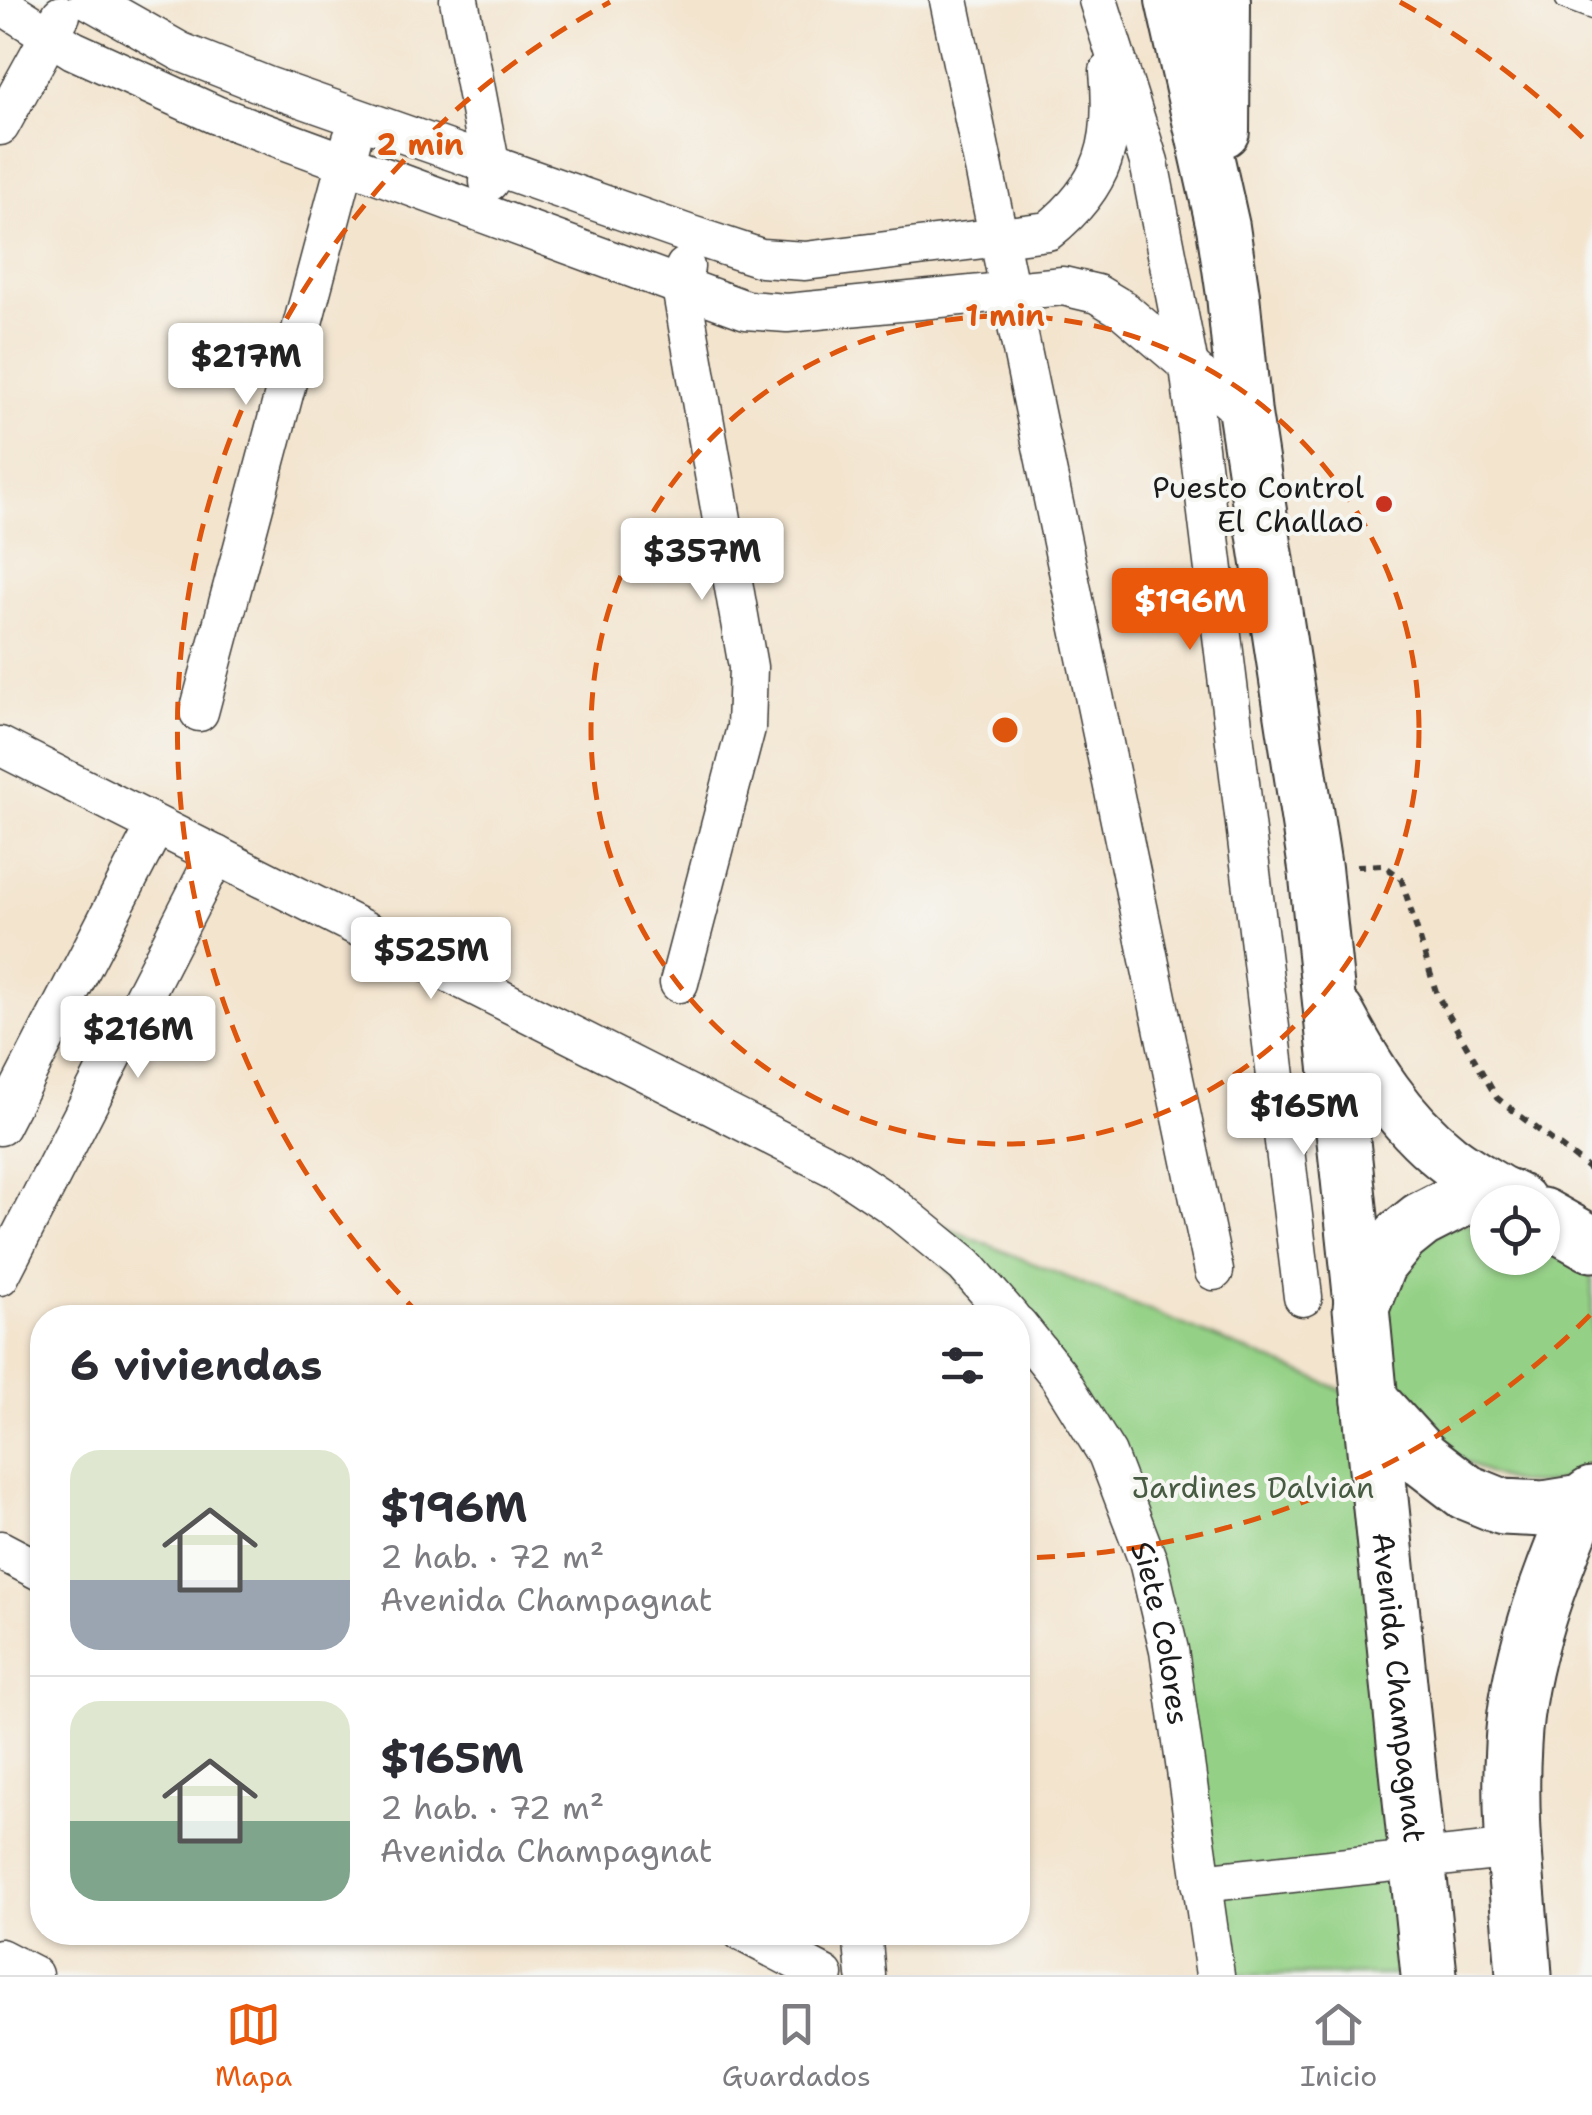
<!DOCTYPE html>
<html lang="es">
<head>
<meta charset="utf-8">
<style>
  body { margin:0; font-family:"Shantell Sans",sans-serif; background:#f2f2f3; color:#2b2b33; height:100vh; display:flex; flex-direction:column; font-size:38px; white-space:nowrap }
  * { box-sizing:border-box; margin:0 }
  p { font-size:32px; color:#7c7c81 }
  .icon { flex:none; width:55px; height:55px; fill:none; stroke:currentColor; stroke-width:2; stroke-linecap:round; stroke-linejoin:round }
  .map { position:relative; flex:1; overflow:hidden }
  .details { position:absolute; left:30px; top:1305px; width:1000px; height:640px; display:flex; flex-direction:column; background:#fff; border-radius:40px; box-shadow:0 2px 8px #0004 }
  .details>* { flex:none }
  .buttons { position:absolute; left:1470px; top:1185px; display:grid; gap:20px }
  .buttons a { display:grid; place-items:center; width:90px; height:90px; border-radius:50%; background:#fff; box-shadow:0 2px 8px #0004; font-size:50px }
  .price { position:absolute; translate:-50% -85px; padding:0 22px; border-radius:10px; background:#fff; color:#222; font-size:32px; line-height:65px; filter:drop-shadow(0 2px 5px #0008) }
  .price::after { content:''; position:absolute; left:50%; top:60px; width:30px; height:22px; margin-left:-15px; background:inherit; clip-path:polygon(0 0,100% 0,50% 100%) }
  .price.current { background:#ea580c; color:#fff }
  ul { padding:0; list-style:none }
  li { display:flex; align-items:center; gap:30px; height:250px; padding:0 40px }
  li+li { border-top:2px solid #e1e1e2 }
  li span { display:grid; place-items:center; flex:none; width:280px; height:200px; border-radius:30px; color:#555 }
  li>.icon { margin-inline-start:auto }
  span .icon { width:120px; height:120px; fill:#fffc; stroke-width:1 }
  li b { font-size:42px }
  h2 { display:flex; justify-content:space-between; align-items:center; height:120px; padding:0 40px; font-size:42px }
  .tab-bar { display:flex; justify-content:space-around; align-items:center; height:140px; border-top:2px solid #e1e1e2; background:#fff; font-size:28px; color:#7c7c81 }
  .tab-bar a { display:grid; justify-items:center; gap:5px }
  .tab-bar .current { color:#ea580c }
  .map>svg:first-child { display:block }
  .green { fill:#94d186; stroke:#587651; stroke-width:2.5 }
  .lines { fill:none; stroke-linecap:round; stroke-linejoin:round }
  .lane-casing { stroke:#3c3a37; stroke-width:21 }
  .street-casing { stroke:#3c3a37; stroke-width:41 }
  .secondary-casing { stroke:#3c3a37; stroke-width:56 }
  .primary-casing { stroke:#3c3a37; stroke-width:59 }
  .path { stroke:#3c3a37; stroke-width:6; stroke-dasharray:8 8; stroke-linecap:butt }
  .lane { stroke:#fff; stroke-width:18 }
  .street { stroke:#fff; stroke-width:38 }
  .secondary { stroke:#fff; stroke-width:52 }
  .primary { stroke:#fff; stroke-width:55 }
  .ring { fill:none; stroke:#de560d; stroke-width:5; stroke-dasharray:18 12 }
  .poi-dot { fill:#c8321e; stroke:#f6f6f2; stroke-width:4 }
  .labels { text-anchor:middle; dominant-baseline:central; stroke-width:8; stroke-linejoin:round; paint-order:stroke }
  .poi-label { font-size:30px; fill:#1c1c1c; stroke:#f6f6f2; text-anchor:end }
  .park-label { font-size:30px; fill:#465b41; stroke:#f6f6f2 }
  .street-label { font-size:30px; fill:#1c1c1c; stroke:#f6f6f2 }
  .centre { fill:#de560d; stroke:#f6f6f2; stroke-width:5 }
  .ring-label { font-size:30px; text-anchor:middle; font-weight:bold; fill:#de560d; stroke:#f6f6f2; stroke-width:8; stroke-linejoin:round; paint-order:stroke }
</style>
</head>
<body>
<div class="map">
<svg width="1592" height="1975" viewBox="0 0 1592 1975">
  <rect width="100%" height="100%" fill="#f6f6f2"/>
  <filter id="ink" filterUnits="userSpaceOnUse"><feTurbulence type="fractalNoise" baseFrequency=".01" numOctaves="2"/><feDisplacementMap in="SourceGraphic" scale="20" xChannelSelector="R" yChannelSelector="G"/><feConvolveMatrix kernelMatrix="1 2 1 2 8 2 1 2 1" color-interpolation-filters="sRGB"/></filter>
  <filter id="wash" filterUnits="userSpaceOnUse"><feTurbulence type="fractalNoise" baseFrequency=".0048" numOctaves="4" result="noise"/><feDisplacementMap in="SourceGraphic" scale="40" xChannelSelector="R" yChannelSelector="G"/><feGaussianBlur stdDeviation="2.25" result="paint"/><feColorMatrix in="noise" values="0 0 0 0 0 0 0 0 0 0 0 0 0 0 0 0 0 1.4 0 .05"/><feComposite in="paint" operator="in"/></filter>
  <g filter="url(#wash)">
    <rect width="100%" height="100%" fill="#f3e4ce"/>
    <!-- green -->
    <path class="green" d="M893,1206L1370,1401L1429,1975H1215L1201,1883L1107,1454Z
      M1487,1224L1488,1258H1542L1543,1238L1592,1278V1462C1518,1528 1403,1432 1379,1357C1376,1348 1380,1299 1384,1290C1389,1281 1397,1273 1403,1265C1414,1251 1438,1228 1457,1225C1467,1223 1478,1224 1487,1224Z"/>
  </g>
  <g filter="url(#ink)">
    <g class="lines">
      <defs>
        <path id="lane" d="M1565,0L1592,10"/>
        <g id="street">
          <path d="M89,0L181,52L267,86L691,235L761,258L805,261L1048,231C1105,185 1116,142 1109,71"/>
          <path d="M459,0L490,163L489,182"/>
          <path d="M949,0L1214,1271"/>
          <path d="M1098,0L1149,162L1189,366L1303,1297"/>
          <path d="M0,4L73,50L216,115L746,310L787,313L1063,286L1097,294L1122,309L1245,414"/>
          <path d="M0,126L61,15"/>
          <path d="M199,712L352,139"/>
          <path d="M0,746L839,1170L893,1206L965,1265L1011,1318"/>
          <path d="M679,983L746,728L748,667L681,287L685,267"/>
          <path d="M0,1126L155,827"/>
          <path d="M0,1276L216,855"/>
          <path id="s1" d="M1018,1325L1058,1375L1107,1454L1148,1561L1169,1650L1215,1975"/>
          <path d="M0,1550L42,1572"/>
          <path d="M1201,1883L1514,1849"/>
          <path d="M742,1932L824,1975"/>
          <path d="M862,1932L866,1975"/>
          <path d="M0,1958L33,1975"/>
        </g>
        <path id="secondary" d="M1172,0L1223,227L1233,295L1245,414L1315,868L1361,1308
          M1223,131L1224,0
          M1338,1014C1367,1068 1398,1119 1446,1157C1464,1172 1486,1183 1506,1196"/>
        <g id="primary">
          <path d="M1518,1202L1506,1196H1468L1421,1220L1401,1236L1378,1264L1361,1308L1370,1401L1423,1459L1466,1492L1503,1507L1544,1509L1581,1503L1592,1495"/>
          <path d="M1542,1216L1592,1244"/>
          <path id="s2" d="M1370,1401L1429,1975"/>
          <path d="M1524,1975C1519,1899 1508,1822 1513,1745C1517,1662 1549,1579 1581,1503"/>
        </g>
      </defs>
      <!-- lane casing -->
      <use href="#lane" class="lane-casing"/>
      <!-- street casing -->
      <use href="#street" class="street-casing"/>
      <!-- secondary casing -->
      <use href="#secondary" class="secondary-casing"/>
      <!-- primary casing -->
      <use href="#primary" class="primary-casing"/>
      <!-- path -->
      <path class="path" d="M1357,866L1383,865L1401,878L1437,995L1497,1098L1592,1171"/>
      <!-- lane -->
      <use href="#lane" class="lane"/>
      <!-- street -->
      <use href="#street" class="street"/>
      <!-- secondary -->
      <use href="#secondary" class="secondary"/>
      <!-- primary -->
      <use href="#primary" class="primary"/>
    </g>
  </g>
  <!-- distance rings -->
  <g class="ring">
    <circle cx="1005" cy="730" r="414"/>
    <path d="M1590 1315A828 828 0 0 1 1019 1558M420 1315A828 828 0 0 1 610 2M1400 2A828 828 0 0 1 1590 145"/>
  </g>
  <!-- markers -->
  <circle class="poi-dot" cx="1384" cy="504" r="10"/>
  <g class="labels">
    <!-- poi labels -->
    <g class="poi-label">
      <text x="1364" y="487">Puesto Control<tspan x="1364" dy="34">El Challao</tspan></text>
    </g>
    <!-- park labels -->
    <g class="park-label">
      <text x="1253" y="1487">Jardines Dalvian</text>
    </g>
    <!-- street labels -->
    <g class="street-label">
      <text stroke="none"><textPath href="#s1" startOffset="345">Siete Colores</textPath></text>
      <text stroke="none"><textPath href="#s2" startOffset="288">Avenida Champagnat</textPath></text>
    </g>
  </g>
  <circle cx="1005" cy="730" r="15" class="centre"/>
  <g class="ring-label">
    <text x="420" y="155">2 min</text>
    <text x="1005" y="326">1 min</text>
  </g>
</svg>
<div class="buttons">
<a><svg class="icon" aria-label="locate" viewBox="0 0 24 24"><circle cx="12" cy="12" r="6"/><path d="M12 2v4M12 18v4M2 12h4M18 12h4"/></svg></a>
</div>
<b class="price" style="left:246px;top:408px">$217M</b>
<b class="price" style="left:702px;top:603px">$357M</b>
<b class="price current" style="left:1190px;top:653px">$196M</b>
<b class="price" style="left:431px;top:1002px">$525M</b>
<b class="price" style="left:138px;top:1081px">$216M</b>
<b class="price" style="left:1304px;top:1158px">$165M</b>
<section class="details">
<h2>6 viviendas<svg class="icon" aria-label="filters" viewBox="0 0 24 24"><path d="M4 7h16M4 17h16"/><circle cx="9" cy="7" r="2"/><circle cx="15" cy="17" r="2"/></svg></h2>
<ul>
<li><span style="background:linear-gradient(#dfe7d0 65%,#9aa5b1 0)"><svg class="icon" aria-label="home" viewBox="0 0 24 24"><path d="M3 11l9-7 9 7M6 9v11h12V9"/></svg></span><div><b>$196M</b><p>2 hab. · 72 m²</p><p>Avenida Champagnat</p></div></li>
<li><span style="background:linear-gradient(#dfe7d0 60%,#7fa58c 0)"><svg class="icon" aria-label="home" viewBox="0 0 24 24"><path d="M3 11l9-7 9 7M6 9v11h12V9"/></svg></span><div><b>$165M</b><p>2 hab. · 72 m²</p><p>Avenida Champagnat</p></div></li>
</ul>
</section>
</div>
<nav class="tab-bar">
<a class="current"><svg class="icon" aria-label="map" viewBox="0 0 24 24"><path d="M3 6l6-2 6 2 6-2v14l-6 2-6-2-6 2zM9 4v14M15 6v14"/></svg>Mapa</a>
<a><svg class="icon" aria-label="saved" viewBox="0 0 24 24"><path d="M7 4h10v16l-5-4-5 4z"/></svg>Guardados</a>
<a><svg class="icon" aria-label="home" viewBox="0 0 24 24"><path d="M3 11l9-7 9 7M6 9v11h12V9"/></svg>Inicio</a>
</nav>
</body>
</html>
